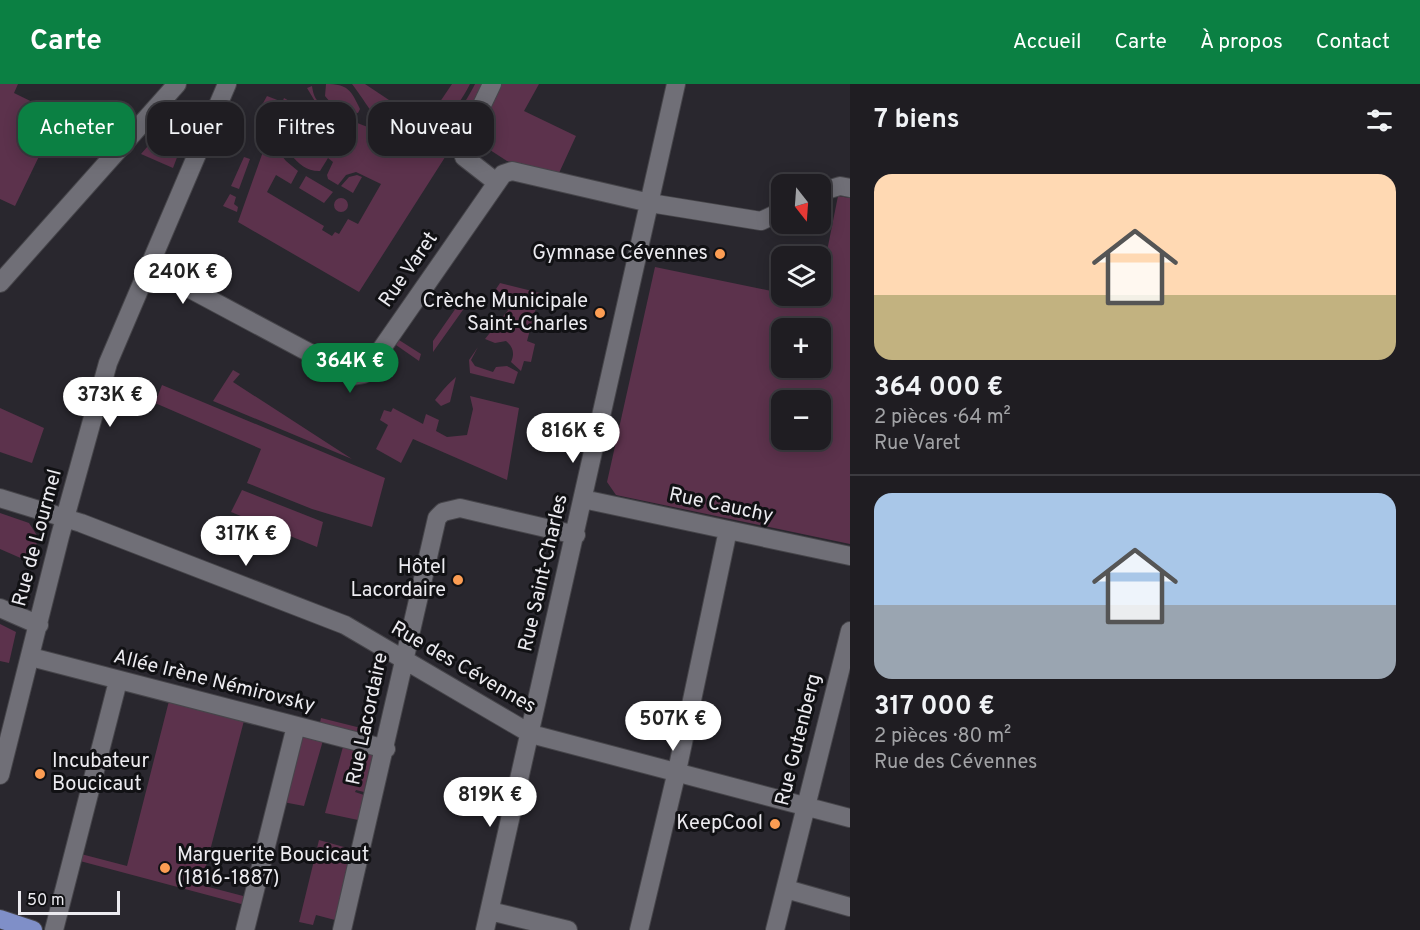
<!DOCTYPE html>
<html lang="fr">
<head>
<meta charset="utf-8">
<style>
  body { margin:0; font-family:Overpass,sans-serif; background:#27262a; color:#f1f3f6; height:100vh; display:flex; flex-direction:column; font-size:22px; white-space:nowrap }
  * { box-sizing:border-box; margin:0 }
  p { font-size:20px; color:#a1a2a5 }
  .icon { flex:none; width:33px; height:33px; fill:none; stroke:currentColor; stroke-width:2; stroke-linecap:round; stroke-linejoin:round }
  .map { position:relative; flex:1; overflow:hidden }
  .sheet { display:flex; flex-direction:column; background:#1f1d22; width:570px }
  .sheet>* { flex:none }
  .guide { position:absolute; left:18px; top:18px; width:570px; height:54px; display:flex; gap:12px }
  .needle { width:39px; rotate:163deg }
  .buttons { position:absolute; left:771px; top:90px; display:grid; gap:12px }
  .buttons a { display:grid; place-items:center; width:60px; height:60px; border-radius:12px; background:#1f1d22; box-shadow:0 3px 15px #0003,0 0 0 2px #3c3b40; font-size:30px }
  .scale { position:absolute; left:18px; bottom:15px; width:102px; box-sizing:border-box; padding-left:6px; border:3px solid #ecebf0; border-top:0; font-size:16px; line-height:21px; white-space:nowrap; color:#ecebf0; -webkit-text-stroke:4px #111114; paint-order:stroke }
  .price { position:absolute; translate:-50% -51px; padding:0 14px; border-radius:21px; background:#fff; color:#222; font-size:20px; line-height:39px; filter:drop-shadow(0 2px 3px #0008) }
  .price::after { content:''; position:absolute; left:50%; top:36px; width:18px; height:14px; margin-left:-9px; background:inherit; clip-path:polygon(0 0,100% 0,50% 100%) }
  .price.current { background:#0b8043; color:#fff }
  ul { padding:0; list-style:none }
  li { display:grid; align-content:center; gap:12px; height:318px; padding:0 24px }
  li+li { border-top:2px solid #3c3b40 }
  li span { display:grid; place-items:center; height:186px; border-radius:18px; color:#555 }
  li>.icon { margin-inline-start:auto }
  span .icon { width:108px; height:108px; fill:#fffc; stroke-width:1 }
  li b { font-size:26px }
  h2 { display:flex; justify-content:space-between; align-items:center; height:72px; padding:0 24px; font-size:26px }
  .pill { padding:0 21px; border-radius:18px; background:#1f1d22; box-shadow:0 3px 15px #0003,0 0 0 2px #3c3b40; font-size:21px; line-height:54px }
  .pill.current { background:#0b8043; color:#fff }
  header { display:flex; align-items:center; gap:36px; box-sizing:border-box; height:84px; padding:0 30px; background:#0b8043; color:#fff }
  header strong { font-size:28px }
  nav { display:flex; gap:33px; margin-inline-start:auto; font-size:21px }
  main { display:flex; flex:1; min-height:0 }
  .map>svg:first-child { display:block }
  .green { fill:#5c324c; fill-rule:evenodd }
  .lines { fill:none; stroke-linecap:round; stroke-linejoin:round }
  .minor-casing { stroke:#46454a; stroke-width:20 }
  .major-casing { stroke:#46454a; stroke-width:20 }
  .minor { stroke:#706f77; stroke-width:18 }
  .major { stroke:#7f8fc8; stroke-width:18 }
  .poi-dot { fill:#fc9d53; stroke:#111114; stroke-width:2 }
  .labels { text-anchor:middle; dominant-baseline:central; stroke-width:6; stroke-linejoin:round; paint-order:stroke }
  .poi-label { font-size:20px; fill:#ecebf0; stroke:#111114; text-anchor:end }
  .street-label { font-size:20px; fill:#ecebf0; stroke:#111114 }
</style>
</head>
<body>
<header>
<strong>Carte</strong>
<nav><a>Accueil</a><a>Carte</a><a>À propos</a><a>Contact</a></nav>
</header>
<main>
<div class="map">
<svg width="850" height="846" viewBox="0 0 850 846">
  <rect width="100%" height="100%" fill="#29272e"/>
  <!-- green -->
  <path class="green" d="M0,0H18L14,9L59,31L15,122L0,115Z
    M326,0C348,0 351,6 360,25L358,29C344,28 333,23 325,12Z
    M352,0H365L425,40L452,0H470C460,20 444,41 423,49C376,47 377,33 352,0Z
    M475,0H483L463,45L359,208L238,138L265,62L272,60L286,77L298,87L291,100L276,91L267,108L324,142L322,146L332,152L335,148L339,150L348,135L358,140L381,100L356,88L346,91L338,101L328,95L327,91L333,78L328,74L320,87C295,88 285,58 272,45L284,14L348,50L352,43L316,19L307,4L312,2C313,8 314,14 319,18C338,34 408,63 431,52C450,43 466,18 475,0Z
    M500,0H539L524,27L576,52L559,89L507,77L473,55Z
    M267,12L280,17L277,21L272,20L269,27L262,21Z
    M175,31L190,39L173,84L141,70Z
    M244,73L250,75L239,105L231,102Z
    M357,91L362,93L353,109L341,102L349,93Z
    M306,92L333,108L324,119L299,104Z
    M230,110L236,113L234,120L238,123L237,128L223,122Z
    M838,112L850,114V460L616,411L607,398L655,183L776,208L781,190L782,212H820L821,197ZM782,244H820V284H782ZM782,316H820V356H782Z
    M334 121a7 7 0 1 1 14 0a7 7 0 1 1-14 0Z
    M500,199L540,209L527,257L535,260L531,278L524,277L521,287L511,278C515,269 513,263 506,257L495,259L485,255L513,220L496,205Z
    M465,211L470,216L433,268V257Z
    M399,256L421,270L419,277L396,261Z
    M478,263L471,276L475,282L493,288L496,283L507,282L518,288L514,300L470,289L469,276Z
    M233,286L240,290L233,298L352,375L213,317Z
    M456,293L450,318L441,322L435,316C441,308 449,299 456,293Z
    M162,301L385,394L372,443L312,425L247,399L261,365L155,319Z
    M470,312L519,324L507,396L413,355L401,379L376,365L388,341L380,336L384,326L391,328L393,324L423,340L426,330L439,336L436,347L447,353L467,351L473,325Z
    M0,324L44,344L32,379L0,368Z
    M242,406L323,438L317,463L231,428Z
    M0,429L29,439L38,453L32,479L0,465Z
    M0,540L16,548L9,579L0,577Z
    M171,609L246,629L201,801L247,813L245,821L80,777L81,770L127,782Z
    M321,634L365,645L362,654L319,643Z
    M301,648L324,653L304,722L283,718Z
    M344,659L373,670L364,708L356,706L355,708L364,711L358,736L325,729Z
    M319,756L351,765L335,836L316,831L313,841L299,838Z"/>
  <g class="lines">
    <defs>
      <path id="minor" d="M492,0L462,63L464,73L496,98
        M820,108L840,102L850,104
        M149,183L353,292L364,290L503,90L512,87L650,119L761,137L782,127
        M0,199L177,0
        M0,414L81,439L345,541L531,650L850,734
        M583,415L850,472
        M0,524L39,541
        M31,573L386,665
        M0,691L60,452L108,279L227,0
        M786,805L850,823
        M490,827L568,846
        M54,846L118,597
        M245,846L296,642
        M342,846L437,434L443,428L460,424L576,451
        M485,846L676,0
        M639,846L677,687L728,446
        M775,846L850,547"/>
      <path id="major" d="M0,835L33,846"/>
    </defs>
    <!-- minor casing -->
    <use href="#minor" class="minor-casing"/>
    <!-- major casing -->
    <use href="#major" class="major-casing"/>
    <!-- minor -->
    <use href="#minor" class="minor"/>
    <!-- major -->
    <use href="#major" class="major"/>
  </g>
  <!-- markers -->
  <g class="poi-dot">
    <circle cx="720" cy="170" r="6"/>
    <circle cx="600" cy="229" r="6"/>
    <circle cx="458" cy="496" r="6"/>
    <circle cx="40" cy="690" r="6"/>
    <circle cx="775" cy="740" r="6"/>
    <circle cx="165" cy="784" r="6"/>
  </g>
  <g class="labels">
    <!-- poi labels -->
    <g class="poi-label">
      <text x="708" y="170">Gymnase Cévennes</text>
      <text x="588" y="218">Crèche Municipale<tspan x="588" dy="23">Saint-Charles</tspan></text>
      <text x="446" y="484">Hôtel<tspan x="446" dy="23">Lacordaire</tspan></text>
      <text x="52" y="678" text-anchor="start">Incubateur<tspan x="52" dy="23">Boucicaut</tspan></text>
      <text x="763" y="740">KeepCool</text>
      <text x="177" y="772" text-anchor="start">Marguerite Boucicaut<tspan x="177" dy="23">(1816-1887)</tspan></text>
    </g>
    <!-- street labels -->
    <g class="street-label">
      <text transform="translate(409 186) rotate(-55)">Rue Varet</text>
      <text transform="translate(721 422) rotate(12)">Rue Cauchy</text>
      <text transform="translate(38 454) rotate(-75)">Rue de Lourmel</text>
      <text transform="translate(544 489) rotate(-77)">Rue Saint-Charles</text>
      <text transform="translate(463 584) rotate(30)">Rue des Cévennes</text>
      <text transform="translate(214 598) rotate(14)">Allée Irène Némirovsky</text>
      <text transform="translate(368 635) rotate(-78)">Rue Lacordaire</text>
      <text transform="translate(799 656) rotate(-76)">Rue Gutenberg</text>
    </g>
  </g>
</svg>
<div class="buttons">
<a><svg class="needle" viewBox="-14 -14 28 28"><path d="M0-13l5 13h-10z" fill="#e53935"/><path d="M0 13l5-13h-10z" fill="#a1a2a5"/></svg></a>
<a><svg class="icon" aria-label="layers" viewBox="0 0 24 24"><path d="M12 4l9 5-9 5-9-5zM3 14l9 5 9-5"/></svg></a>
<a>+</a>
<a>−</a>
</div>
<div class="scale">50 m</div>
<b class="price" style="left:183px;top:221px">240K €</b>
<b class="price current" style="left:350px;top:310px">364K €</b>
<b class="price" style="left:110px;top:344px">373K €</b>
<b class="price" style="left:573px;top:380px">816K €</b>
<b class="price" style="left:246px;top:483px">317K €</b>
<b class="price" style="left:673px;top:668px">507K €</b>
<b class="price" style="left:490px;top:744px">819K €</b>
<div class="guide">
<a class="pill current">Acheter</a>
<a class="pill">Louer</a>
<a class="pill">Filtres</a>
<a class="pill">Nouveau</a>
</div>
</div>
<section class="sheet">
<h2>7 biens<svg class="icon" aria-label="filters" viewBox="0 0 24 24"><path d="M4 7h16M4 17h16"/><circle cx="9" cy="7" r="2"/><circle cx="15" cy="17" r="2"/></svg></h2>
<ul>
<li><span style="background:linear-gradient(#ffd9b3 65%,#c2b280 0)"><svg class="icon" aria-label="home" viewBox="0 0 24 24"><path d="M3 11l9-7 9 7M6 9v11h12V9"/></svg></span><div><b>364 000 €</b><p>2 pièces · 64 m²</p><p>Rue Varet</p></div></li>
<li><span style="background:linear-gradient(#a9c7e8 60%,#9aa5b1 0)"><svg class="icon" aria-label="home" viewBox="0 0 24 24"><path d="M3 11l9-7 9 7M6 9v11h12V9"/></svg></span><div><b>317 000 €</b><p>2 pièces · 80 m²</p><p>Rue des Cévennes</p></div></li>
</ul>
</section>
</main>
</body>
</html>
